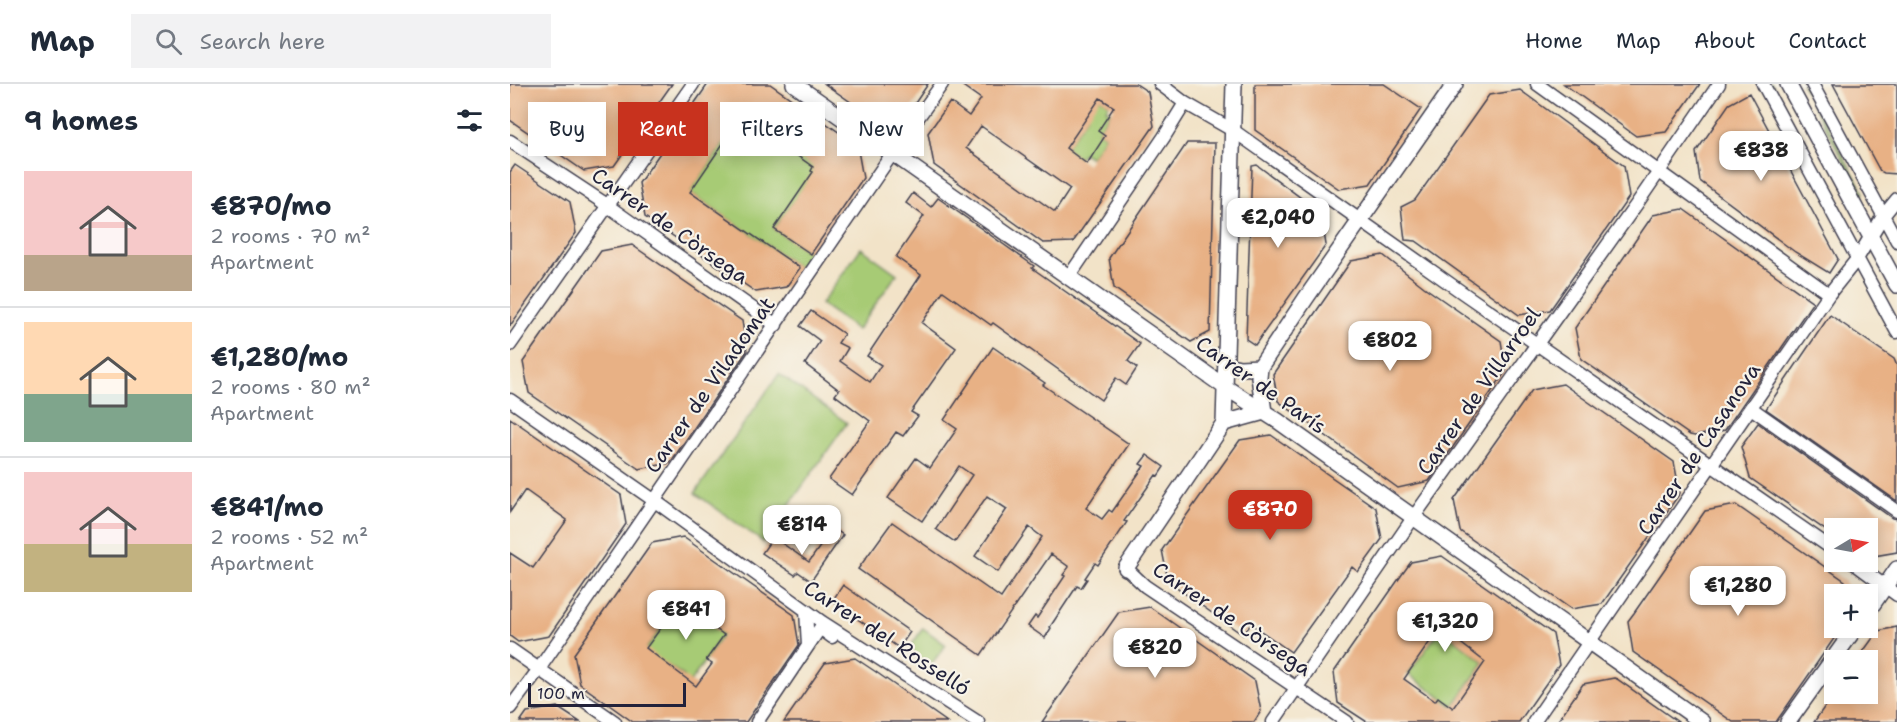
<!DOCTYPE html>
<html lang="en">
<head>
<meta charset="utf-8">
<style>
  body { margin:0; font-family:"Shantell Sans",sans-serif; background:#f2f2f3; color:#1f2937; height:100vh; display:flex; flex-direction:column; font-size:22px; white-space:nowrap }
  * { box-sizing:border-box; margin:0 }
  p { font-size:20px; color:#747a83 }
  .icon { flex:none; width:33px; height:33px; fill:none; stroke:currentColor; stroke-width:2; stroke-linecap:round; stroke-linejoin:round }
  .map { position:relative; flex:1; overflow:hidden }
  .details { display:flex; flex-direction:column; background:#fff; width:510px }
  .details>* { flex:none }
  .hud { position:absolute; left:18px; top:18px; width:570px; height:54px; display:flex; gap:12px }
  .needle { width:39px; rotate:80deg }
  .controls { position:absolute; left:1314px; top:434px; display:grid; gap:12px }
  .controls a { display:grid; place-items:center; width:54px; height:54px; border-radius:0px; background:#fff; box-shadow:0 3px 15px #0003; font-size:30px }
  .scale { position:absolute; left:18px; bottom:15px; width:158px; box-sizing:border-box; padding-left:6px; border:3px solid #22223b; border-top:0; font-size:16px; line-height:21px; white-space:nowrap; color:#22223b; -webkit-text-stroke:4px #f7f3e8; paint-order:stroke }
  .price { position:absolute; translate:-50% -51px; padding:0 14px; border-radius:12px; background:#fff; color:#222; font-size:20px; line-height:39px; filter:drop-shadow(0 2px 3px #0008) }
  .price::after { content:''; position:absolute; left:50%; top:36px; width:18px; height:14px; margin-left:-9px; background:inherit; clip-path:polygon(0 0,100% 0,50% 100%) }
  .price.active { background:#c8321e; color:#fff }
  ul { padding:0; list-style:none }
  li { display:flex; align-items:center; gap:18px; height:150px; padding:0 24px }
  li+li { border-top:2px solid #e0e1e3 }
  li span { display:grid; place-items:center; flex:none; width:168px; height:120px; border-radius:0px; color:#555 }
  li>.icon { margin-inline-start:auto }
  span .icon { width:72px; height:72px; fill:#fffc; stroke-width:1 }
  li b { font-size:26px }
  h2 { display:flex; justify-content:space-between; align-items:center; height:72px; padding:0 24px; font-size:26px }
  .tag { padding:0 21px; border-radius:0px; background:#fff; box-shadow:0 3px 15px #0003; font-size:21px; line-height:54px }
  .tag.active { background:#c8321e; color:#fff }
  header { display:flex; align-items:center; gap:36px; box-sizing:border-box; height:84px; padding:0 30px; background:#fff; border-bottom:2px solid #e0e1e3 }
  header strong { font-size:28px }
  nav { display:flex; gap:33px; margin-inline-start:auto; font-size:21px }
  .search { width:420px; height:54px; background:#f2f2f3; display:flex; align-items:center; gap:15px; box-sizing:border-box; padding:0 21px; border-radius:0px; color:#747a83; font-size:22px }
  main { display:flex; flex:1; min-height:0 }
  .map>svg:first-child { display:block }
  .green { fill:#a7cb74; stroke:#647658; stroke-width:1.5 }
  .building { fill:#e8b185; fill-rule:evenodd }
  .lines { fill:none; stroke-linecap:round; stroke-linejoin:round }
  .minor-casing { stroke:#413f50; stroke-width:15 }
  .major-casing { stroke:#413f50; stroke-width:18 }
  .minor { stroke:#fff; stroke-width:12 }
  .major { stroke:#fff; stroke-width:15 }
  .labels { text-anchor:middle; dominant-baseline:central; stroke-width:4.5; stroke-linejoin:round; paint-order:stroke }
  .street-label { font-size:21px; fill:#22223b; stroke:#f7f3e8 }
</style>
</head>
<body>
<header>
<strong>Map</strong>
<div class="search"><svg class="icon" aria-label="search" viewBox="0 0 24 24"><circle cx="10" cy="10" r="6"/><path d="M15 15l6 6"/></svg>Search here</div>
<nav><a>Home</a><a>Map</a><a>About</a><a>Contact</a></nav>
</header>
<main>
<section class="details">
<h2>9 homes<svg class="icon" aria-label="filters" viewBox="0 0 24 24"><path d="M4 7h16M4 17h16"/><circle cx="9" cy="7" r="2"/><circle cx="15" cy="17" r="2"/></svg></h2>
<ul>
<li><span style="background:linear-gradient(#f6c9c9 70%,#b9a48a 0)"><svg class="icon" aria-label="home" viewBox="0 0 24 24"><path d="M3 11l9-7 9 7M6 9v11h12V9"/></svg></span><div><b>€870/mo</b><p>2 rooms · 70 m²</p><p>Apartment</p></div></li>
<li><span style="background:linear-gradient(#ffd9b3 60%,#7fa58c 0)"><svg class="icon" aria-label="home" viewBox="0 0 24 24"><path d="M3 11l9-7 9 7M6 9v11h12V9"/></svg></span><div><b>€1,280/mo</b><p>2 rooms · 80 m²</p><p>Apartment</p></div></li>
<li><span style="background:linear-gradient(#f6c9c9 60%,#c2b280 0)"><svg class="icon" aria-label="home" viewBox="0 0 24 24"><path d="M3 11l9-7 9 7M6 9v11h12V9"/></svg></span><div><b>€841/mo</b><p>2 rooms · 52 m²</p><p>Apartment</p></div></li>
</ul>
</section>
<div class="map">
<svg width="1387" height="638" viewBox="0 0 1387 638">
  <rect width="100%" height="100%" fill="#f7f3e8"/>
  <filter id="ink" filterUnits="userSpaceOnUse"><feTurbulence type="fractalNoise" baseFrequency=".0167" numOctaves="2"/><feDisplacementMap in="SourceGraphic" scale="12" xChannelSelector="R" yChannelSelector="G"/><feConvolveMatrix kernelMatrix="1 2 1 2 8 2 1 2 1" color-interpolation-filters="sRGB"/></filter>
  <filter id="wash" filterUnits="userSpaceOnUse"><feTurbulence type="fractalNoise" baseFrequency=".008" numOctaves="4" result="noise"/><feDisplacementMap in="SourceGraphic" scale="24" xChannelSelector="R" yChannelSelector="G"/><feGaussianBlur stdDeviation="1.35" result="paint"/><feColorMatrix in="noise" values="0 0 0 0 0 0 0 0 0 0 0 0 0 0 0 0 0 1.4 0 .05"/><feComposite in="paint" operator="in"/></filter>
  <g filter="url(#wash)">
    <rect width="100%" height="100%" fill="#f2e3c8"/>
    <!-- green -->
    <path class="green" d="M1259,0H1262L1336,136L1333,137Z
      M1292,0H1295L1354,109L1352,111Z
      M196,4L294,71L340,113L335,120L299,95L264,145L301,170L290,184L180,108L221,48L216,45L219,39L186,16Z
      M590,14L599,20L596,25L600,28L588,47L595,52L581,74L573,69L569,74L555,65L577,33L568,26Z
      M351,164L387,190L347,246L311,220Z
      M269,290L337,339L253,458L185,409Z
      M167,522H173L213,550L169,615L162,610L174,592L135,566Z
      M413,544L436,561L420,582L398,566Z
      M931,545L974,578L943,622L898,590Z"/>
    <g id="blocks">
      <!-- building -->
      <path class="building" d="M0,0H162L104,82L74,87L0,36Z
        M198,0H260L347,61L353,94L301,170L264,145L303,88L301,87L303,83L227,29L216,45L221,48L180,108L290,184L276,203L246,208L135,133L129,99Z
        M315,0H418L397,31L365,35Z
        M450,0H626L638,8L644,42L563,158L533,159L424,81L418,49L440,18L459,32L471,15ZM590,14L604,23L588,47L595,52L577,80L556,64ZM471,42L560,105L545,128L456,64Z
        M745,0H874L911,25L860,100L829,105L745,46Z
        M1054,0H1190L1156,48L1126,52Z
        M1323,0H1387V90L1374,89L1370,87Z
        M1010,6L1114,82L1119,113L1040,226L1009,231L906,157L895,156L891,123L905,116L979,11Z
        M1239,9L1328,175L1319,189L1285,168L1190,97L1186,68L1219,20Z
        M677,59H705L700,248L681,258L604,204L599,174Z
        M5,81L60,118L66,149L0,242V88Z
        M747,81L811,129L816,161L745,261L736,255L742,82Z
        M403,109L421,123L428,114L524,182L522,184L630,260L618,277L627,284L616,301L606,294L591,316L483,239L481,241L433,207L412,239L446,264L401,328L408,332L393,352L386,348L342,411L319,395L360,337L325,311L329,306L295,280L310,257L290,242L301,227L334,250L328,259L338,264L330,277L360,298L371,281L357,272L411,191L386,173L414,132L396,119Z
        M1173,125L1303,218L1215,346L1185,352L1180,351L1071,275L1065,244L1143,131Z
        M122,161L232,237L237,267L160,379L129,385L19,309L13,278L91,167Z
        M873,171L914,203L991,257L996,287L919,397L888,404L768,317L763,290L841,177Z
        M1320,231L1384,275L1387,282V417L1256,325Z
        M483,263L535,299L533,301L619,360L576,424L592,435L599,426L602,428L634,382L630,380L637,371L654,383L648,392L646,391L614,437L617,438L588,481L585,479L575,494L577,495L571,504L567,502L540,543L541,544L535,554L518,542L525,532L527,534L555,492L553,491L559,483L541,470L471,571L348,485L382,438L491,514L532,453L519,443L488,488L465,472L497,425L477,412L445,458L426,445L462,391L449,382L412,437L378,414L406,374L420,384L447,345L434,336Z
        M1053,300L1164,378L1170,409L1092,520L1061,525L950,447L944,416L1022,306Z
        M0,334L111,411L116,440L39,552L8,558L0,552V469L23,484L57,436L15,406L0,428Z
        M1248,339L1382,434L1387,435V468L1358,473V444H1324V452L1240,394L1231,363Z
        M761,351L866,424L872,455L848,488L842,483L781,568L741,540L733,551L678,512L658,496L652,466L730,356Z
        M1226,421L1335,497L1337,502L1339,510H1324V543H1332L1266,638H1223L1123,568L1118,537L1124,529L1195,427Z
        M323,444L333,451L301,497L288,488L285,491L252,469L263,453L299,478Z
        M173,453L284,531L289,561L236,638H123L70,600L64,570L142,459ZM167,522H174L214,551L196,576L202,580L186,602L136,564Z
        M932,472L1043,550L1049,581L1009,638H857L828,619L824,588L893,489L901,478ZM930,543L975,578L943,624L928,613L925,617L894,595Z
        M333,501L400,548L389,564L322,517Z
        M640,523L745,597L751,627L744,638H532L609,528Z
        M1387,543V638H1304L1324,609H1358V576H1347L1368,547Z
        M345,574L366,588L437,638H274L315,579Z
        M1104,594L1107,595L1168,638H1047L1073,600Z
        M47,623L70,638H10L17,628Z"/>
    </g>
  </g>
  <g filter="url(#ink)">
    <use href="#blocks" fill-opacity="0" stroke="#413f50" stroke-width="1.5"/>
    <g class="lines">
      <defs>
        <path id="minor" d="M650,0L675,19L724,47L953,209L1324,466
          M1027,0L1319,210
          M1253,0L1387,248
          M1302,0L1387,157
          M0,57L91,117L266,241
          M558,194L654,53L675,19
          M0,261L183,0
          M0,316L145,417L312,538L468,638
          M1241,324L1387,427
          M1341,477L1387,511
          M616,484L635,502L837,638
          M296,526L298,562
          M0,565L105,638
          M0,624L29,585L382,70L432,0
          M247,638L310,544L322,553
          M763,638L903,434L1126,121L1209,0
          M1024,638L1319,210L1347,175L1373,132L1387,115"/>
        <path id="major" d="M284,0L715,303L768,337L1192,638
          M1278,0L1387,201
          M716,281L730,284L750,283
          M754,328L749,293L750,283L796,214L945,0
          M714,339L754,328
          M616,484L714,339L724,0
          M1358,527L1387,485
          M1278,638L1346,543"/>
      </defs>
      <!-- minor casing -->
      <use href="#minor" class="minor-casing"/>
      <!-- major casing -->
      <use href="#major" class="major-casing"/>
      <!-- minor -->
      <use href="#minor" class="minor"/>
      <!-- major -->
      <use href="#major" class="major"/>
    </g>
  </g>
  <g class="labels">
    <!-- street labels -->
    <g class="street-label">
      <text transform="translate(160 142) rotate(35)">Carrer de Còrsega</text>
      <text transform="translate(200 301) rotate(-55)">Carrer de Viladomat</text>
      <text transform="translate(751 301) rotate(35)">Carrer de París</text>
      <text transform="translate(969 307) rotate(-55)">Carrer de Villarroel</text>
      <text transform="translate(1189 365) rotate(-56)">Carrer de Casanova</text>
      <text transform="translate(722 535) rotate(34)">Carrer de Còrsega</text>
      <text transform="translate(377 554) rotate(33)">Carrer del Rosselló</text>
    </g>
  </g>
</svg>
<div class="controls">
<a><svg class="needle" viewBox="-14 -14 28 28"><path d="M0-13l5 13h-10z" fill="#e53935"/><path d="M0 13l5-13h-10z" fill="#747a83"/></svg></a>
<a>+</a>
<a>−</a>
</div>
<div class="scale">100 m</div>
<b class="price" style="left:1251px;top:98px">€838</b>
<b class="price" style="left:768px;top:165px">€2,040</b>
<b class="price" style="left:880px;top:288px">€802</b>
<b class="price active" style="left:760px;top:457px">€870</b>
<b class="price" style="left:292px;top:472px">€814</b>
<b class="price" style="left:1228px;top:533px">€1,280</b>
<b class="price" style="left:176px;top:557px">€841</b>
<b class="price" style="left:935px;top:569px">€1,320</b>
<b class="price" style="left:645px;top:595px">€820</b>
<div class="hud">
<a class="tag">Buy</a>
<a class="tag active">Rent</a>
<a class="tag">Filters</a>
<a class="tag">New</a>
</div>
</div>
</main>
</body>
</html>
